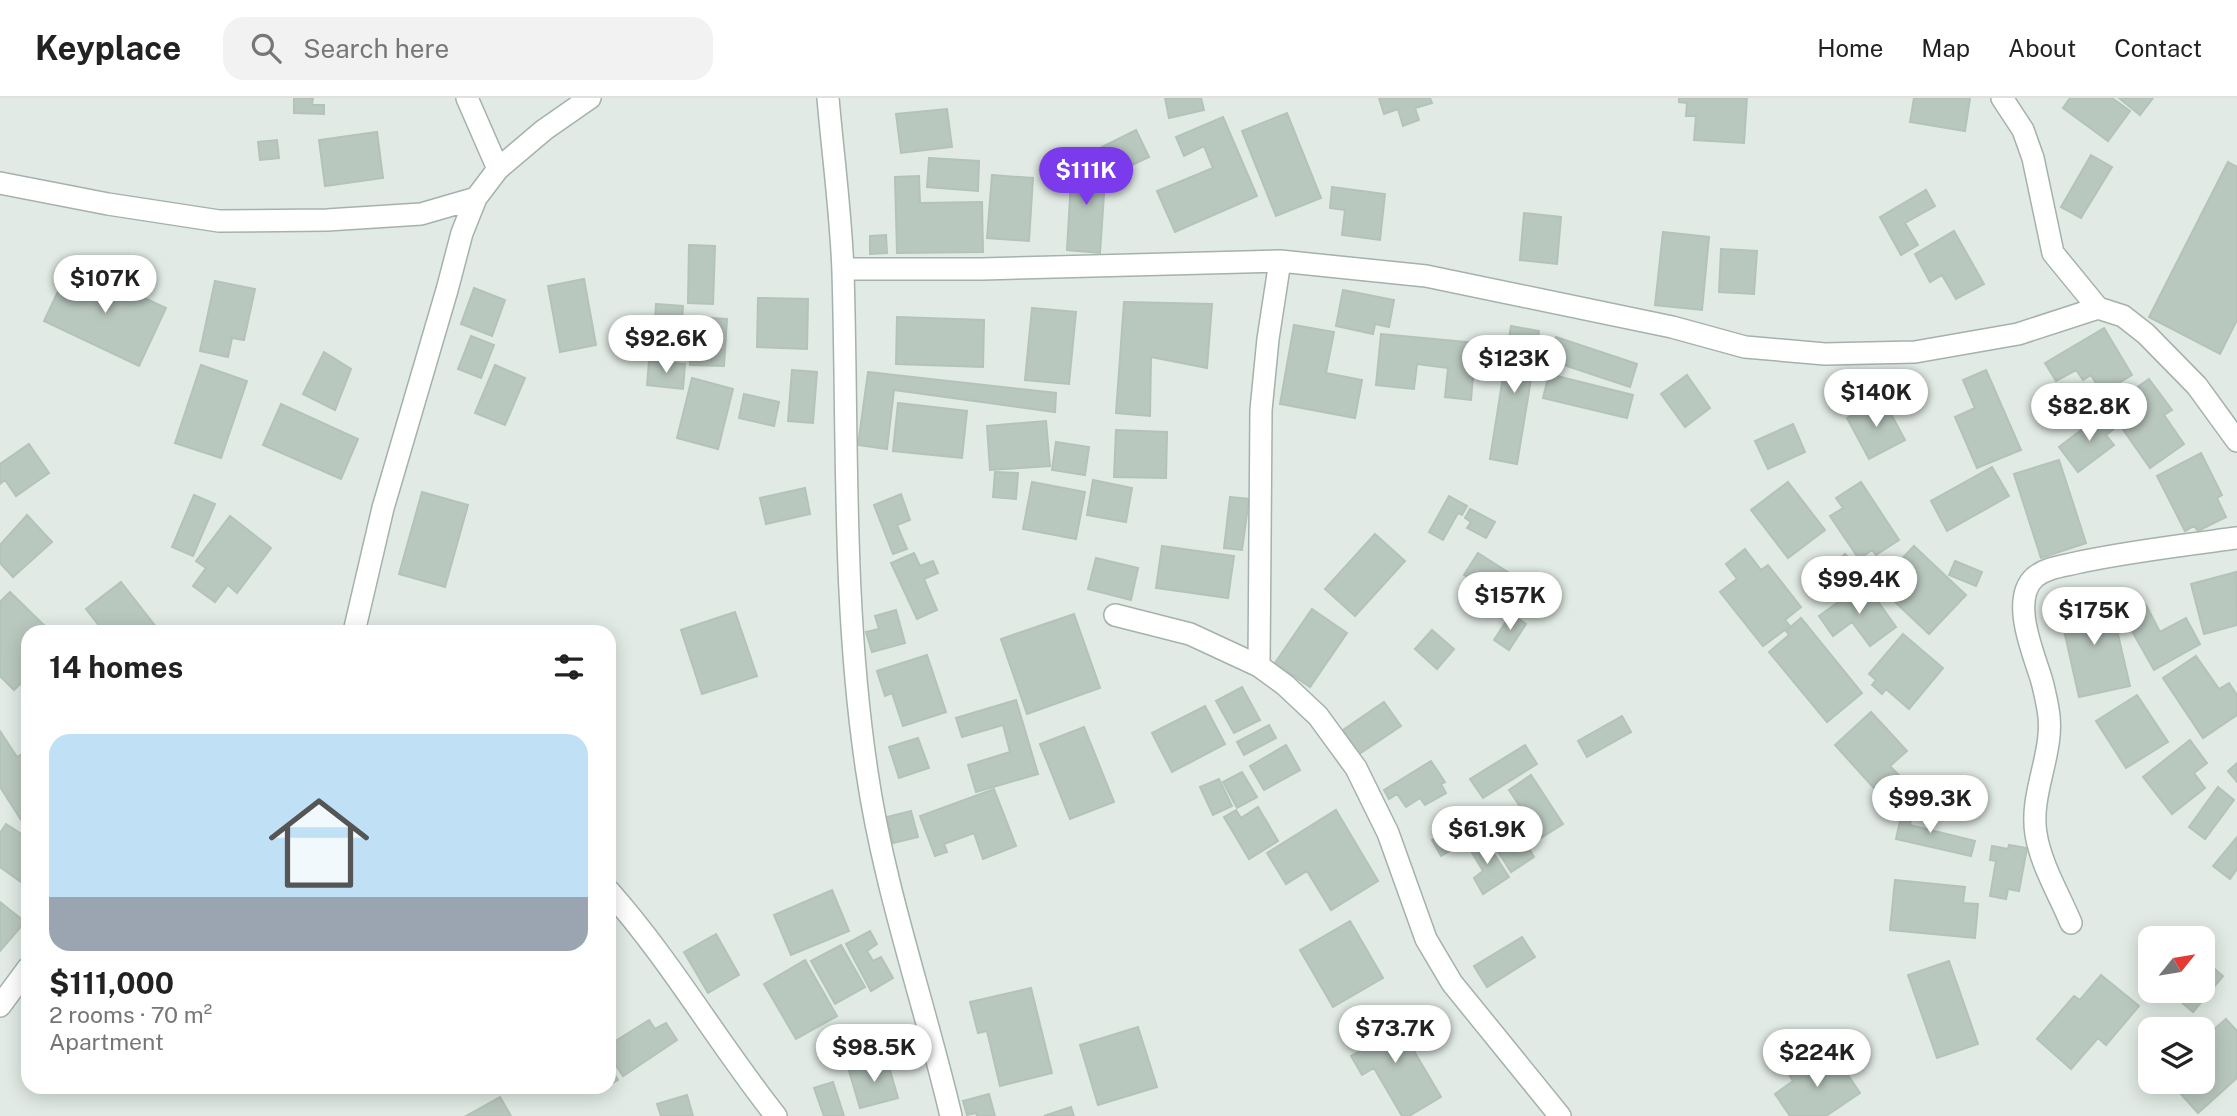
<!DOCTYPE html>
<html lang="en">
<head>
<meta charset="utf-8">
<style>
  body { margin:0; font-family:"Public Sans",sans-serif; background:#f2f2f2; color:#222; height:100vh; display:flex; flex-direction:column; font-size:26px; white-space:nowrap }
  * { box-sizing:border-box; margin:0 }
  p { font-size:23px; color:#767676 }
  .icon { flex:none; width:38px; height:38px; fill:none; stroke:currentColor; stroke-width:2; stroke-linecap:round; stroke-linejoin:round }
  .map { position:relative; flex:1; overflow:hidden }
  .panel { position:absolute; left:21px; top:527px; width:595px; height:469px; display:flex; flex-direction:column; background:#fff; border-radius:21px; box-shadow:0 4px 18px #0003 }
  .panel>* { flex:none }
  .needle { width:46px; rotate:60deg }
  .fabs { position:absolute; left:2138px; top:828px; display:grid; gap:14px }
  .fabs a { display:grid; place-items:center; width:77px; height:77px; border-radius:14px; background:#fff; box-shadow:0 4px 18px #0003; font-size:35px }
  .price { position:absolute; translate:-50% -60px; padding:0 16px; border-radius:24px; background:#fff; color:#222; font-size:23px; line-height:46px; filter:drop-shadow(0 2px 4px #0008) }
  .price::after { content:''; position:absolute; left:50%; top:42px; width:21px; height:16px; margin-left:-10px; background:inherit; clip-path:polygon(0 0,100% 0,50% 100%) }
  .price.current { background:#7c3aed; color:#fff }
  ul { padding:0; list-style:none }
  li { display:grid; align-content:center; gap:14px; height:371px; padding:0 28px }
  li+li { border-top:2px solid #e0e0e0 }
  li span { display:grid; place-items:center; height:217px; border-radius:21px; color:#555 }
  li>.icon { margin-inline-start:auto }
  span .icon { width:126px; height:126px; fill:#fffc; stroke-width:1 }
  li b { font-size:30px }
  h2 { display:flex; justify-content:space-between; align-items:center; height:84px; padding:0 28px; font-size:30px }
  header { display:flex; align-items:center; gap:42px; box-sizing:border-box; height:98px; padding:0 35px; background:#fff; border-bottom:2px solid #e0e0e0 }
  header strong { font-size:33px }
  nav { display:flex; gap:38px; margin-inline-start:auto; font-size:24px }
  .search { width:490px; height:63px; background:#f2f2f2; display:flex; align-items:center; gap:18px; box-sizing:border-box; padding:0 24px; border-radius:21px; color:#767676; font-size:26px }
  .map>svg:first-child { display:block }
  .building { fill:#b9c8bf; stroke:#b3c3b9; stroke-width:2 }
  .lines { fill:none; stroke-linecap:round; stroke-linejoin:round }
  .street-casing { stroke:#a4b2aa; stroke-width:24 }
  .street { stroke:#fff; stroke-width:21 }
</style>
</head>
<body>
<header>
<strong>Keyplace</strong>
<div class="search"><svg class="icon" aria-label="search" viewBox="0 0 24 24"><circle cx="10" cy="10" r="6"/><path d="M15 15l6 6"/></svg>Search here</div>
<nav><a>Home</a><a>Map</a><a>About</a><a>Contact</a></nav>
</header>
<div class="map">
<svg width="2237" height="1018" viewBox="0 0 2237 1018">
  <rect width="100%" height="100%" fill="#e1eae4"/>
  <!-- building -->
  <path class="building" d="M294,0H313L312,7H324V16L294,15Z
    M1165,0H1201L1204,12L1169,20Z
    M1379,0H1430L1432,5L1415,10L1419,22L1403,28L1398,11L1384,16Z
    M1679,0H1747L1744,45L1694,42L1696,18H1686L1687,5L1679,4Z
    M1914,0H1970L1965,33L1910,24Z
    M2070,0H2112L2130,13L2108,43L2063,10Z
    M2119,0H2153L2140,17Z
    M947,11L952,49L901,55L896,16Z
    M1287,15L1321,100L1276,118L1242,33Z
    M1223,19L1257,98L1175,134L1157,93L1213,70L1204,48L1184,58L1176,39Z
    M1136,32L1149,59L1109,78L1096,52Z
    M377,34L383,80L325,88L319,42Z
    M277,42L279,60L260,62L258,44Z
    M2091,57L2112,69L2081,120L2061,109Z
    M929,60L979,63L978,93L927,89Z
    M1072,64L1106,67L1100,155L1067,152Z
    M2228,64L2237,69V222L2220,256L2149,219Z
    M992,77L1033,80L1029,143L987,140Z
    M919,78L920,105L982,104L983,154L897,155L895,79Z
    M1332,89L1385,96L1380,142L1342,137L1345,112L1330,110Z
    M1926,92L1935,108L1905,125L1918,147L1901,157L1880,119Z
    M1524,115L1561,119L1557,166L1520,162Z
    M1954,133L1984,186L1956,201L1942,177L1930,184L1915,156Z
    M1663,134L1709,139L1702,212L1655,207Z
    M886,137L887,155L870,156V138Z
    M689,147L715,148L713,206L688,205Z
    M1721,151L1757,153L1754,196L1719,194Z
    M71,166L166,210L139,268L44,223Z
    M584,181L596,247L560,254L548,188Z
    M215,183L255,191L244,242L232,240L228,259L200,253Z
    M474,190L505,202L492,238L461,226Z
    M1343,192L1394,202L1389,229L1375,226L1373,236L1336,228Z
    M758,200L808,201L807,251L757,249Z
    M1124,204L1212,206L1207,270L1151,259L1150,318L1116,315Z
    M656,206L683,208L680,254L653,253Z
    M1032,210L1076,214L1069,286L1025,282Z
    M692,219L727,221L724,268L690,267Z
    M897,219L984,222L983,269L896,266Z
    M1294,227L1334,234L1326,275L1362,282L1355,320L1280,306Z
    M1511,228L1539,233L1517,366L1490,361Z
    M2104,230L2132,277L2102,295L2091,277L2083,282L2076,272L2056,283L2045,265Z
    M1381,236L1476,245L1471,302L1445,299L1448,270L1417,266L1414,291L1376,287Z
    M471,238L494,247L481,280L458,271Z
    M1556,239L1637,266L1630,289L1549,262Z
    M324,254L351,271L335,312L303,296Z
    M649,263L685,266L683,291L647,287Z
    M201,267L247,283L221,360L175,345Z
    M495,267L525,280L505,327L475,315Z
    M792,272L817,274L813,325L788,323Z
    M1986,272L2021,352L1977,370L1955,319L1975,310L1963,282Z
    M868,274L1056,295L1055,314L894,292L887,351L858,347Z
    M1549,276L1633,297L1627,320L1543,300Z
    M1687,277L1710,310L1685,329L1661,296Z
    M692,280L733,291L718,351L677,340Z
    M2149,281L2172,312L2164,317L2184,346L2150,370L2108,310Z
    M744,296L779,304L774,328L739,320Z
    M1883,301L1905,342L1869,361L1847,320Z
    M898,305L967,313L962,360L893,353Z
    M281,306L358,341L341,381L263,347Z
    M2105,314L2116,329L2106,337L2114,347L2078,374L2059,349Z
    M1046,323L1050,368L990,372L987,328Z
    M1793,326L1805,354L1768,371L1755,343Z
    M1116,332L1167,334L1166,380L1114,379Z
    M1056,344L1089,349L1085,377L1052,372Z
    M29,346L49,375L16,398L5,382L0,386V366Z
    M2201,355L2222,397L2217,400L2226,419L2198,433L2194,428L2185,433L2157,378Z
    M2059,362L2086,445L2041,460L2014,376Z
    M1992,369L2009,398L1947,433L1931,403Z
    M995,374L1018,375L1016,401L993,399Z
    M1093,382L1132,390L1126,424L1087,417Z
    M1032,384L1085,394L1076,441L1023,431Z
    M1788,384L1825,432L1788,460L1751,412Z
    M1861,384L1899,442L1876,457L1872,452L1859,461L1830,418L1843,410L1836,400Z
    M805,390L810,416L766,426L760,400Z
    M422,394L468,407L445,489L399,476Z
    M901,396L910,422L897,427L907,451L893,456L874,407Z
    M194,397L215,406L193,458L172,449Z
    M1449,398L1467,408L1462,417L1458,415L1443,442L1429,434Z
    M1230,399L1249,401L1242,452L1224,450Z
    M1470,411L1495,424L1486,440L1467,430L1471,424L1465,420Z
    M27,417L52,444L13,479L0,465V447Z
    M230,418L271,450L237,495L228,487L215,504L193,488L206,470L196,463Z
    M1375,436L1405,463L1355,518L1325,491Z
    M1162,448L1234,458L1228,500L1156,490Z
    M1914,448L1966,497L1929,536L1877,487Z
    M1745,451L1761,472L1768,467L1801,509L1785,522L1790,528L1763,548L1720,494L1737,481L1726,466Z
    M914,455L920,468L933,463L938,475L924,481L937,512L917,521L891,465Z
    M1478,455L1522,483L1509,504L1464,477Z
    M1845,456L1861,473L1830,502L1821,491L1818,494L1811,487Z
    M1096,460L1138,470L1131,502L1088,491Z
    M1955,463L1982,474L1976,488L1949,477Z
    M2236,474L2237,527L2204,536L2191,486Z
    M121,484L160,534H104L86,511Z
    M1865,485L1896,529L1870,548L1852,524L1833,538L1819,518Z
    M10,494L51,534H28V578L14,592L0,578V504Z
    M2109,498L2130,588L2079,599L2059,510Z
    M2146,507L2160,534L2186,520L2200,546L2154,572L2124,519Z
    M1312,511L1347,535L1310,589L1275,565Z
    M896,512L905,545L872,554L866,534L879,531L875,518Z
    M735,514L757,578L702,596L681,532Z
    M1074,516L1100,590L1027,616L1001,541Z
    M1511,516L1526,526L1509,552L1494,542Z
    M1801,520L1862,595L1827,624L1769,554L1789,537L1786,533Z
    M1432,532L1454,551L1437,571L1415,551Z
    M1903,536L1943,570L1909,611L1886,591L1882,596L1872,587L1876,582L1869,576Z
    M927,557L946,614L903,628L892,595L885,598L877,573Z
    M2196,558L2219,591L2229,585L2237,597V617L2203,640L2163,580Z
    M1242,589L1260,622L1234,635L1216,603Z
    M2137,597L2168,644L2126,670L2096,623Z
    M1016,602L1038,676L976,694L968,667L1010,654L1003,627L962,639L956,620Z
    M1384,604L1401,628L1359,656L1343,632Z
    M1205,608L1225,646L1172,674L1152,635Z
    M1871,614L1907,653L1890,668L1911,690L1891,709L1835,647Z
    M1622,618L1631,634L1587,659L1578,643Z
    M1269,627L1276,640L1244,657L1237,644Z
    M1084,629L1114,704L1070,721L1040,646Z
    M0,633L17,659L27,653L28,654V722L23,725L0,689Z
    M918,640L929,670L899,680L889,649Z
    M2190,642L2207,665L2194,675L2205,690L2172,716L2143,679Z
    M1286,647L1300,672L1264,692L1250,668Z
    M1525,647L1537,666L1483,700L1470,681Z
    M1431,663L1445,684L1441,686L1446,695L1425,707L1420,700L1406,709L1397,696L1389,701L1384,692Z
    M2237,665V684L2228,673Z
    M1242,674L1257,699L1237,710L1223,684Z
    M1531,677L1563,726L1541,740L1509,692Z
    M1219,681L1232,708L1213,717L1200,689Z
    M2218,689L2234,702L2205,741L2189,729Z
    M994,691L1016,748L983,761L974,735L944,746L947,754L935,758L920,718Z
    M1905,701L1915,703L1910,727L1975,743L1971,758L1896,741Z
    M1258,709L1278,743L1249,761L1224,719L1236,712L1241,720Z
    M1336,712L1378,783L1331,812L1307,773L1286,786L1267,755Z
    M911,713L918,739L893,745L887,719Z
    M1512,724L1534,759L1511,774L1489,739Z
    M6,726L28,740V773L21,784L0,769V735Z
    M1459,726L1469,742L1441,758L1432,742Z
    M1483,739L1509,779L1483,796L1474,780L1483,773L1468,748Z
    M2237,739V771L2230,781L2213,768Z
    M2009,747L2027,750L2019,793L2008,791L2006,801L1990,798L1996,763L1990,762L1992,748L2008,751Z
    M1895,782L1965,789L1963,805L1978,806L1975,840L1890,832Z
    M832,792L849,833L791,857L774,817Z
    M0,804L25,824L0,853Z
    M1350,823L1383,880L1333,909L1300,852Z
    M870,833L877,846L867,853L873,863L881,859L893,880L871,893L846,846Z
    M716,836L739,877L708,895L684,854Z
    M1522,839L1535,859L1487,889L1474,868Z
    M841,847L865,889L835,906L811,863Z
    M2203,861L2223,878L2193,914L2167,892H2203Z
    M805,862L837,918L796,941L764,886Z
    M1949,863L1978,946L1937,960L1908,877Z
    M2101,877L2139,908L2106,947L2098,940L2071,971L2037,941L2074,898L2080,902Z
    M1031,890L1052,975L1000,988L987,933L978,935L970,904Z
    M1391,914L1441,999L1409,1018H1402L1374,970L1362,977L1351,958L1364,951L1355,935Z
    M2226,921L2237,933V980L2198,1015L2170,984H2203V941Z
    M649,922L655,931L666,925L677,942L623,978L609,957V947Z
    M1138,929L1157,989L1098,1007L1080,947Z
    M1834,956L1860,995L1826,1018H1790L1775,996L1793,983L1787,973L1804,961L1811,971Z
    M887,962L898,1000L860,1010L849,973Z
    M609,967L618,982L609,987Z
    M833,984L844,1018H824L814,990Z
    M989,996L995,1018H977L976,1015L967,1017L963,1003Z
    M687,997L693,1018H661L657,1006Z
    M500,999L511,1018H466Z
    M1071,1009L1074,1018H1044Z"/>
  <g class="lines">
    <defs>
      <path id="street" d="M467,0L498,71
        M828,0C833,58 841,116 843,174C848,341 842,509 867,674C884,791 924,903 951,1018
        M2002,0L2023,32L2033,60L2053,155L2098,210
        M0,85L108,106L219,123L327,122L421,116L476,100
        M843,171H982L1280,163L1426,178L1672,229L1745,249L1825,256L1915,254L2018,236L2098,210L2123,218L2146,236L2197,288L2237,343
        M1115,517L1190,536L1259,568L1285,587L1318,618L1356,670L1388,735L1426,841L1452,885L1560,1018
        M354,534L383,410L447,192L462,135L476,100L498,71L544,32L590,0
        M1259,568L1261,312L1268,241L1280,163
        M609,793C671,863 718,945 776,1018
        M2071,825C2059,796 2041,767 2036,736C2029,694 2056,653 2048,611C2046,600 2044,590 2041,580C2033,554 2010,501 2035,479C2047,469 2065,468 2080,464C2132,453 2184,447 2237,440
        M0,908L28,870"/>
    </defs>
    <!-- street casing -->
    <use href="#street" class="street-casing"/>
    <!-- street -->
    <use href="#street" class="street"/>
  </g>
</svg>
<div class="fabs">
<a><svg class="needle" viewBox="-14 -14 28 28"><path d="M0-13l5 13h-10z" fill="#e53935"/><path d="M0 13l5-13h-10z" fill="#767676"/></svg></a>
<a><svg class="icon" aria-label="layers" viewBox="0 0 24 24"><path d="M12 4l9 5-9 5-9-5zM3 14l9 5 9-5"/></svg></a>
</div>
<b class="price current" style="left:1086px;top:109px">$111K</b>
<b class="price" style="left:105px;top:217px">$107K</b>
<b class="price" style="left:666px;top:277px">$92.6K</b>
<b class="price" style="left:1514px;top:297px">$123K</b>
<b class="price" style="left:1876px;top:331px">$140K</b>
<b class="price" style="left:2089px;top:345px">$82.8K</b>
<b class="price" style="left:1859px;top:518px">$99.4K</b>
<b class="price" style="left:1510px;top:534px">$157K</b>
<b class="price" style="left:2094px;top:549px">$175K</b>
<b class="price" style="left:1930px;top:737px">$99.3K</b>
<b class="price" style="left:1487px;top:768px">$61.9K</b>
<b class="price" style="left:1395px;top:967px">$73.7K</b>
<b class="price" style="left:874px;top:986px">$98.5K</b>
<b class="price" style="left:1817px;top:991px">$224K</b>
<section class="panel">
<h2>14 homes<svg class="icon" aria-label="filters" viewBox="0 0 24 24"><path d="M4 7h16M4 17h16"/><circle cx="9" cy="7" r="2"/><circle cx="15" cy="17" r="2"/></svg></h2>
<ul>
<li><span style="background:linear-gradient(#bfe0f5 75%,#9aa5b1 0)"><svg class="icon" aria-label="home" viewBox="0 0 24 24"><path d="M3 11l9-7 9 7M6 9v11h12V9"/></svg></span><div><b>$111,000</b><p>2 rooms · 70 m²</p><p>Apartment</p></div></li>
</ul>
</section>
</div>
</body>
</html>
